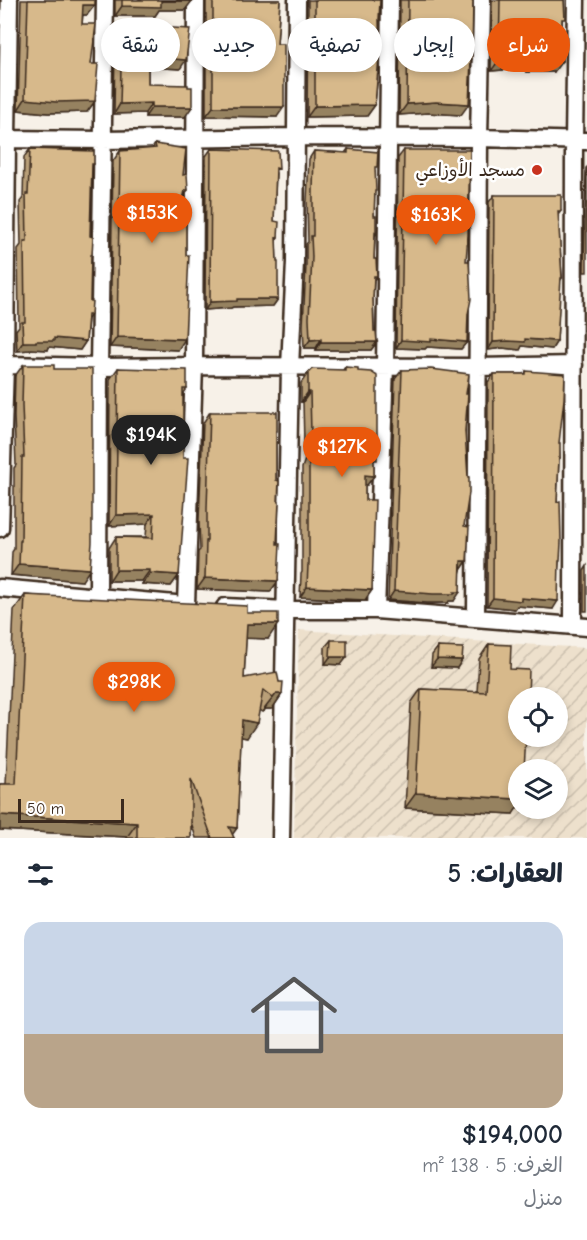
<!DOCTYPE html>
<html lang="ar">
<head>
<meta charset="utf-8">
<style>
  body { margin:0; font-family:"Comic Neue","Playpen Sans Arabic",sans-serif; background:#f2f2f3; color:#1f2937; direction:rtl; height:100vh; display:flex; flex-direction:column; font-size:22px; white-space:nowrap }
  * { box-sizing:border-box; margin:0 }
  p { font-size:20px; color:#747a83 }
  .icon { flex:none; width:33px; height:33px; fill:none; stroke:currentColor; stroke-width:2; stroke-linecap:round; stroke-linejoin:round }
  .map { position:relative; height:838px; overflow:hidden; direction:ltr }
  .drawer { display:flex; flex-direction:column; background:#fff; flex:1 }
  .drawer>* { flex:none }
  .banner { position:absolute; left:18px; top:18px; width:552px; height:54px; direction:rtl; display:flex; gap:12px }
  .tools { position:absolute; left:508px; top:687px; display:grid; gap:12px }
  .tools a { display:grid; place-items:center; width:60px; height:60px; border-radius:50%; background:#fff; box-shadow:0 3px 9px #0003; font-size:30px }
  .scale { position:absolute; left:18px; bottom:15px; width:106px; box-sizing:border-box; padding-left:6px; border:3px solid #3b2a1e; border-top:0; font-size:16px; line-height:21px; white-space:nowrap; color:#3b2a1e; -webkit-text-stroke:4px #fff; paint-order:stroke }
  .price { position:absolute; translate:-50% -51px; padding:0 14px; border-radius:21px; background:#ea580c; color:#fff; font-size:20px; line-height:39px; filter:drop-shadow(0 2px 3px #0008) }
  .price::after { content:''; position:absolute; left:50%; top:36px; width:18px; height:14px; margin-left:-9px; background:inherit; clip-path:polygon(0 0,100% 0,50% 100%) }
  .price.current { background:#222; color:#fff }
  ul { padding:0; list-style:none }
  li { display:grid; align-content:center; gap:12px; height:318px; padding:0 24px }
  li span { display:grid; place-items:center; height:186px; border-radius:18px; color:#555 }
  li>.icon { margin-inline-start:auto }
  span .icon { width:108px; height:108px; fill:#fffc; stroke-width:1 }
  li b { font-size:26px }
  h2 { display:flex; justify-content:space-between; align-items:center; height:72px; padding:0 24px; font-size:26px }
  .pill { padding:0 21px; border-radius:27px; background:#fff; box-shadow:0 3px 9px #0003; font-size:21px; line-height:54px }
  .pill.current { background:#ea580c; color:#fff }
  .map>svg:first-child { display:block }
  .industrial { fill:url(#industrial-furrows); fill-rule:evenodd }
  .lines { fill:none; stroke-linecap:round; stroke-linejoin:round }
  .street-casing { stroke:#3b2a1e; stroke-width:21 }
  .street { stroke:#fff; stroke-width:16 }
  .wall { fill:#b99f78; stroke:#3b2a1e; stroke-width:1.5 }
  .shaded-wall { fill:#968261; stroke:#3b2a1e; stroke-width:1.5 }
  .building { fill:#d7b98b; stroke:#3b2a1e; stroke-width:1.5 }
  .poi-dot { fill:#c8321e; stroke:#fff; stroke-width:2 }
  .labels { text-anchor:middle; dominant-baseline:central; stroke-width:5; stroke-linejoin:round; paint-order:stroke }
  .poi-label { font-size:18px; fill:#3b2a1e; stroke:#fff; text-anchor:end }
</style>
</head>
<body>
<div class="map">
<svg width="587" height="838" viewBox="0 0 587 838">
  <defs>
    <pattern id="industrial-furrows" width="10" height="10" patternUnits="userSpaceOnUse" patternTransform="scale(1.5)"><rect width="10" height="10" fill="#ede0cc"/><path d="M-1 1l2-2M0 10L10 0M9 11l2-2" fill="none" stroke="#ccc0af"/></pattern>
  </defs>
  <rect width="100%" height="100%" fill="#f7f1e8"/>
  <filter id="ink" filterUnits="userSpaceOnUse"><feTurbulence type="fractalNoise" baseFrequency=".0167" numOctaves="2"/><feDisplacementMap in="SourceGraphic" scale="12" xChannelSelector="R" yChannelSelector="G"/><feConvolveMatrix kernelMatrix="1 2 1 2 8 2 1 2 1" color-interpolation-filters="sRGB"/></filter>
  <g filter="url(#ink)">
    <!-- industrial -->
    <path class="industrial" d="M299,630L587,648V838H294ZM519,698H558V736H519ZM519,770H558V808H519Z"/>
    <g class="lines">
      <defs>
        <path id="street" d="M0,139L103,140L297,137L479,138L587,141
          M5,365L99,367L194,366L478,367L574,365
          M0,528L5,365L7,139L9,0
          M0,588L175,604
          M98,597L99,367L105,0
          M186,605L194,366L196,0
          M225,607L286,610H376L587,627
          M376,610L385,367L390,0
          M476,617L479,138L482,0
          M573,626L574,141L576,0
          M281,838L290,367L295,262L297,0"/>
      </defs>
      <!-- street casing -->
      <use href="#street" class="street-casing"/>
      <!-- street -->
      <use href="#street" class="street"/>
    </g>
    <!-- wall -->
    <path class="wall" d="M21,0H95L87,15H83L82,24L91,64L95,101L87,112L48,113L18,110Z
      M115,0H192L185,10H159L155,16H115Z
      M206,0H280L277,44V117L206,116Z
      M308,0H380L379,60L375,105L367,116L307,117Z
      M400,0H473L472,59L471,61L461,115L428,113L399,115Z
      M492,0H564L562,24L554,72H526L525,68L491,71Z
      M155,27L180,69L148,67V84L185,117H145V113L114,114L115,43L122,33L150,34Z
      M155,144L183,175L188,190L184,195L180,216L178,350L110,347L113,161L120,151L152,149Z
      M30,149L94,164L92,167L90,236L91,257V315L88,319L86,341L80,350L49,347L48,350L31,349L30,350L17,351L16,330L19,326L18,249L21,245L20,202L23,198L24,157Z
      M211,149L276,173L274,221L278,237L276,240L278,299L273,306L233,307L231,308L205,310L206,156Z
      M348,149L375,171L374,216L376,234L375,236L374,259L377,276L374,280L373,299L374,331L377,342L371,350H316V348H304L303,326L306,265V244L308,242L307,200L309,159L314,151L345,153Z
      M404,150L466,261L468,314L467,342L461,349L427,347L425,349L396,348L398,158Z
      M587,167V272H584L586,168Z
      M494,195L561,211L558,215L562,278L560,281L557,341L552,349L522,346L520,350L503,348L488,350L489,202Z
      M23,365L82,581L11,575L12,552L14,549V468L16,465L14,416L15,376Z
      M345,367L358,371L374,465V476L367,485H365V500L372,590L365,600L300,597L301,574L302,572V468L310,445L304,443L303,402H301V383L308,373L343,370Z
      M118,368L187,389L183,394L179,575L171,586L142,584V581H109V548L116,537H146L147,524L109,526L110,379Z
      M402,370L466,394L464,526L467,561L461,570L454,601H449L448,603H427L388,600L395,379Z
      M526,371L559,443L560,458L559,460L557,502L559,563L553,609L517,606L515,609L487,606L488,382L494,374H525Z
      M210,412L276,433V480L278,502V581L270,592L197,589L198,552L200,550L199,520L203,423Z
      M587,566V611H584V571Z
      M25,595L247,613L268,639L246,638L244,678L279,682L282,694L272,709H266L262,712L259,710L247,738L241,737L237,828L232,834L234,838H196L191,822V838H127V837L0,830V784H6L14,610Z
      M331,640L341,665L325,664V647Z
      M489,644L510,669L513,814L405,808L411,703L421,689L477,692L479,659Z
      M438,647L462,660L457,668L431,667L432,655Z"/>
    <!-- shaded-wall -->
    <path class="shaded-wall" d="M161,1H192L185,10H159L155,16H115L122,6Z
      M83,5H95L87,15H75Z
      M150,57L186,60L180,69L146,67Z
      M533,57L525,68L491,71L499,60Z
      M533,61H562L554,72H526Z
      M25,99L95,101L87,112L48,113L18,110Z
      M436,102L469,104L461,115L428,113L399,115L407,104Z
      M152,103L145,113L114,114L120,104Z
      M375,105L367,116L307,117L315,106Z
      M152,107H192L185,117H145Z
      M213,107H284L277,117L206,116Z
      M237,299H278L273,306L233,307L231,308L205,310L210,302Z
      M117,337L185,339L178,350L110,347Z
      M54,338L86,341L80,350L49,347L48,350L31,349L30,350L17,351L23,342Z
      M321,339L316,348H304L310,340Z
      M431,339L467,342L461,349L427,347L425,349L396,348L401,340Z
      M525,339L557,341L552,349L522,346L520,350L503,348L488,350L493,342Z
      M321,342H377L371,350H316Z
      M308,392H310L303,402H301Z
      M311,433L317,435L310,445L304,443Z
      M365,475L374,476L367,485H359Z
      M154,514L147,524L109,526L116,515Z
      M461,561H467L461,570Z
      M19,564L90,569L82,581L11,575Z
      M116,570H150L142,581H109Z
      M150,573L179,575L171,586L142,584Z
      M205,578L278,581L270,592L197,589Z
      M307,587L372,590L365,600L300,597Z
      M394,591L454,592H460L454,601H449L448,603H427L388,600Z
      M493,598H521L558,601L553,609L517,606L515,609L487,606Z
      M247,624H278L268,639L236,638Z
      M330,657H347L341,665L325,664Z
      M437,659L462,660L457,668L431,667Z
      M276,694H282L272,709H266L262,712Z
      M242,720L257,723L247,738L232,735Z
      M416,793L519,799V805L513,814L405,808Z
      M0,815L137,823L127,837L0,830Z
      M229,827L237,828L230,838Z"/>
    <!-- building -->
    <path class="building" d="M0,0H1L0,28Z
      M28,0H95V5H83L82,24H96L91,64H98L95,101L56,102L25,99Z
      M122,0H192V1H161V7L122,6Z
      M213,0H280L277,44H284V107H213Z
      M315,0H380L379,20L380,57H379L375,105L315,106Z
      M408,0H473L472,59H471L469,104L436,102L407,104Z
      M500,0H564L565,19H562V61H533V57L499,60Z
      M155,27L190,29L186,60L150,57V61H148V84L188,85V87H192V107H152V103L120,104L122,33L155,34Z
      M155,144L186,149L183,175L187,174L188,190H185L180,216H186V255H189L185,339L117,337L120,151L156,148Z
      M30,149L94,151V164H92L90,236L93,237L92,255H91L90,301H92L91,315H88L86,341L54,338V341H36V342H23L22,322H25L24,241H27L26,194H28Z
      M211,149L278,151L279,169L276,168L274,221L279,222L278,237H276L277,262H278V299H237V301L210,302Z
      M348,149L378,152L377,167H375L376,191H375L374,216H376V234L375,233L374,259H376L377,276H374L373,299L374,331H376L377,342H321V339L310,340L309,318L312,257L311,236H313V192L314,151L348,153Z
      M404,150H470L468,235L466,261H469L471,299L468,314L467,342L431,339V342L401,340Z
      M494,195H561V211H558L562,278H561L557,341L525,339V342L508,341L493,342Z
      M23,365H54V369H92V542L90,569L19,564L20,541H21L22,457H24L22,405Z
      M345,367L358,368V371L371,372L377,376V460H374V476L365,475V500H375L372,590L307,587L308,565H309V458L317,435L311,433L310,392H308V373L312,369L345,370Z
      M118,368L187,370V389H183V458H188L187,472L179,575L150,573V570H116V537L153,538L154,514L116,515Z
      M431,369L469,374L466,394H468L465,431L468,477H469V493L464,526L469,527L467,561H461L460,592H454V594H433L394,591L402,370Z
      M526,371L565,374L564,399L559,443H560V458H559L557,502L560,501L561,542L560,561H559L558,601L521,598V601L493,598L494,374H526Z
      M210,412H277V431H276V480L279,481L278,502H279L277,544H280L278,581L205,578L206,541H207V509Z
      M25,595L247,606V613H278V624H247L244,678L277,672L279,682H283L282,694H276L273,698L263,690L257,723L242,720L237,828L229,827L234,838H212L191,779V838H137V823L0,815V784H16Z
      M331,640H347V657H330Z
      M489,644L511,645L510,669L529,670L528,698H519V736H526L524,770H519V799L416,793L421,689L486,692Z
      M438,647L463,648L462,660L437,659Z"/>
  </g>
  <!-- markers -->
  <circle class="poi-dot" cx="537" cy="170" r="6"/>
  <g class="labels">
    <!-- poi labels -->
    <g class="poi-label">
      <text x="525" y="170">مسجد الأوزاعي</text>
    </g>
  </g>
</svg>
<div class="tools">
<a><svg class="icon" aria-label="locate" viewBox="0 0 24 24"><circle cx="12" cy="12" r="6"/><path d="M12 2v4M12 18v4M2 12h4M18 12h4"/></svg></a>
<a><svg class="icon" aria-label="layers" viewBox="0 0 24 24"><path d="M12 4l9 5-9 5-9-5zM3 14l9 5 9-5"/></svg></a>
</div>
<div class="scale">50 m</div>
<b class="price" style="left:152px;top:244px">$153K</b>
<b class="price" style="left:436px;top:246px">$163K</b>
<b class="price current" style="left:151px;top:466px">$194K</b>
<b class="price" style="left:342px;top:478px">$127K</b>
<b class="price" style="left:134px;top:713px">$298K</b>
<div class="banner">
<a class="pill current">شراء</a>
<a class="pill">إيجار</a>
<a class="pill">تصفية</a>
<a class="pill">جديد</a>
<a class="pill">شقة</a>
</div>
</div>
<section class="drawer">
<h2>العقارات: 5<svg class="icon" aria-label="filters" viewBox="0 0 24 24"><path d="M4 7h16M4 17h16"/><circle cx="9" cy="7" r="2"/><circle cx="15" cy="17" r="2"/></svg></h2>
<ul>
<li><span style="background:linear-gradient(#c9d6e8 60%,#b9a48a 0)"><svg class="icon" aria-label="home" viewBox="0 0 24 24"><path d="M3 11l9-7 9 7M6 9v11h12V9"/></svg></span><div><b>$194,000</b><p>الغرف: 5 · 138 m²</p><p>منزل</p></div></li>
</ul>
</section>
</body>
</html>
